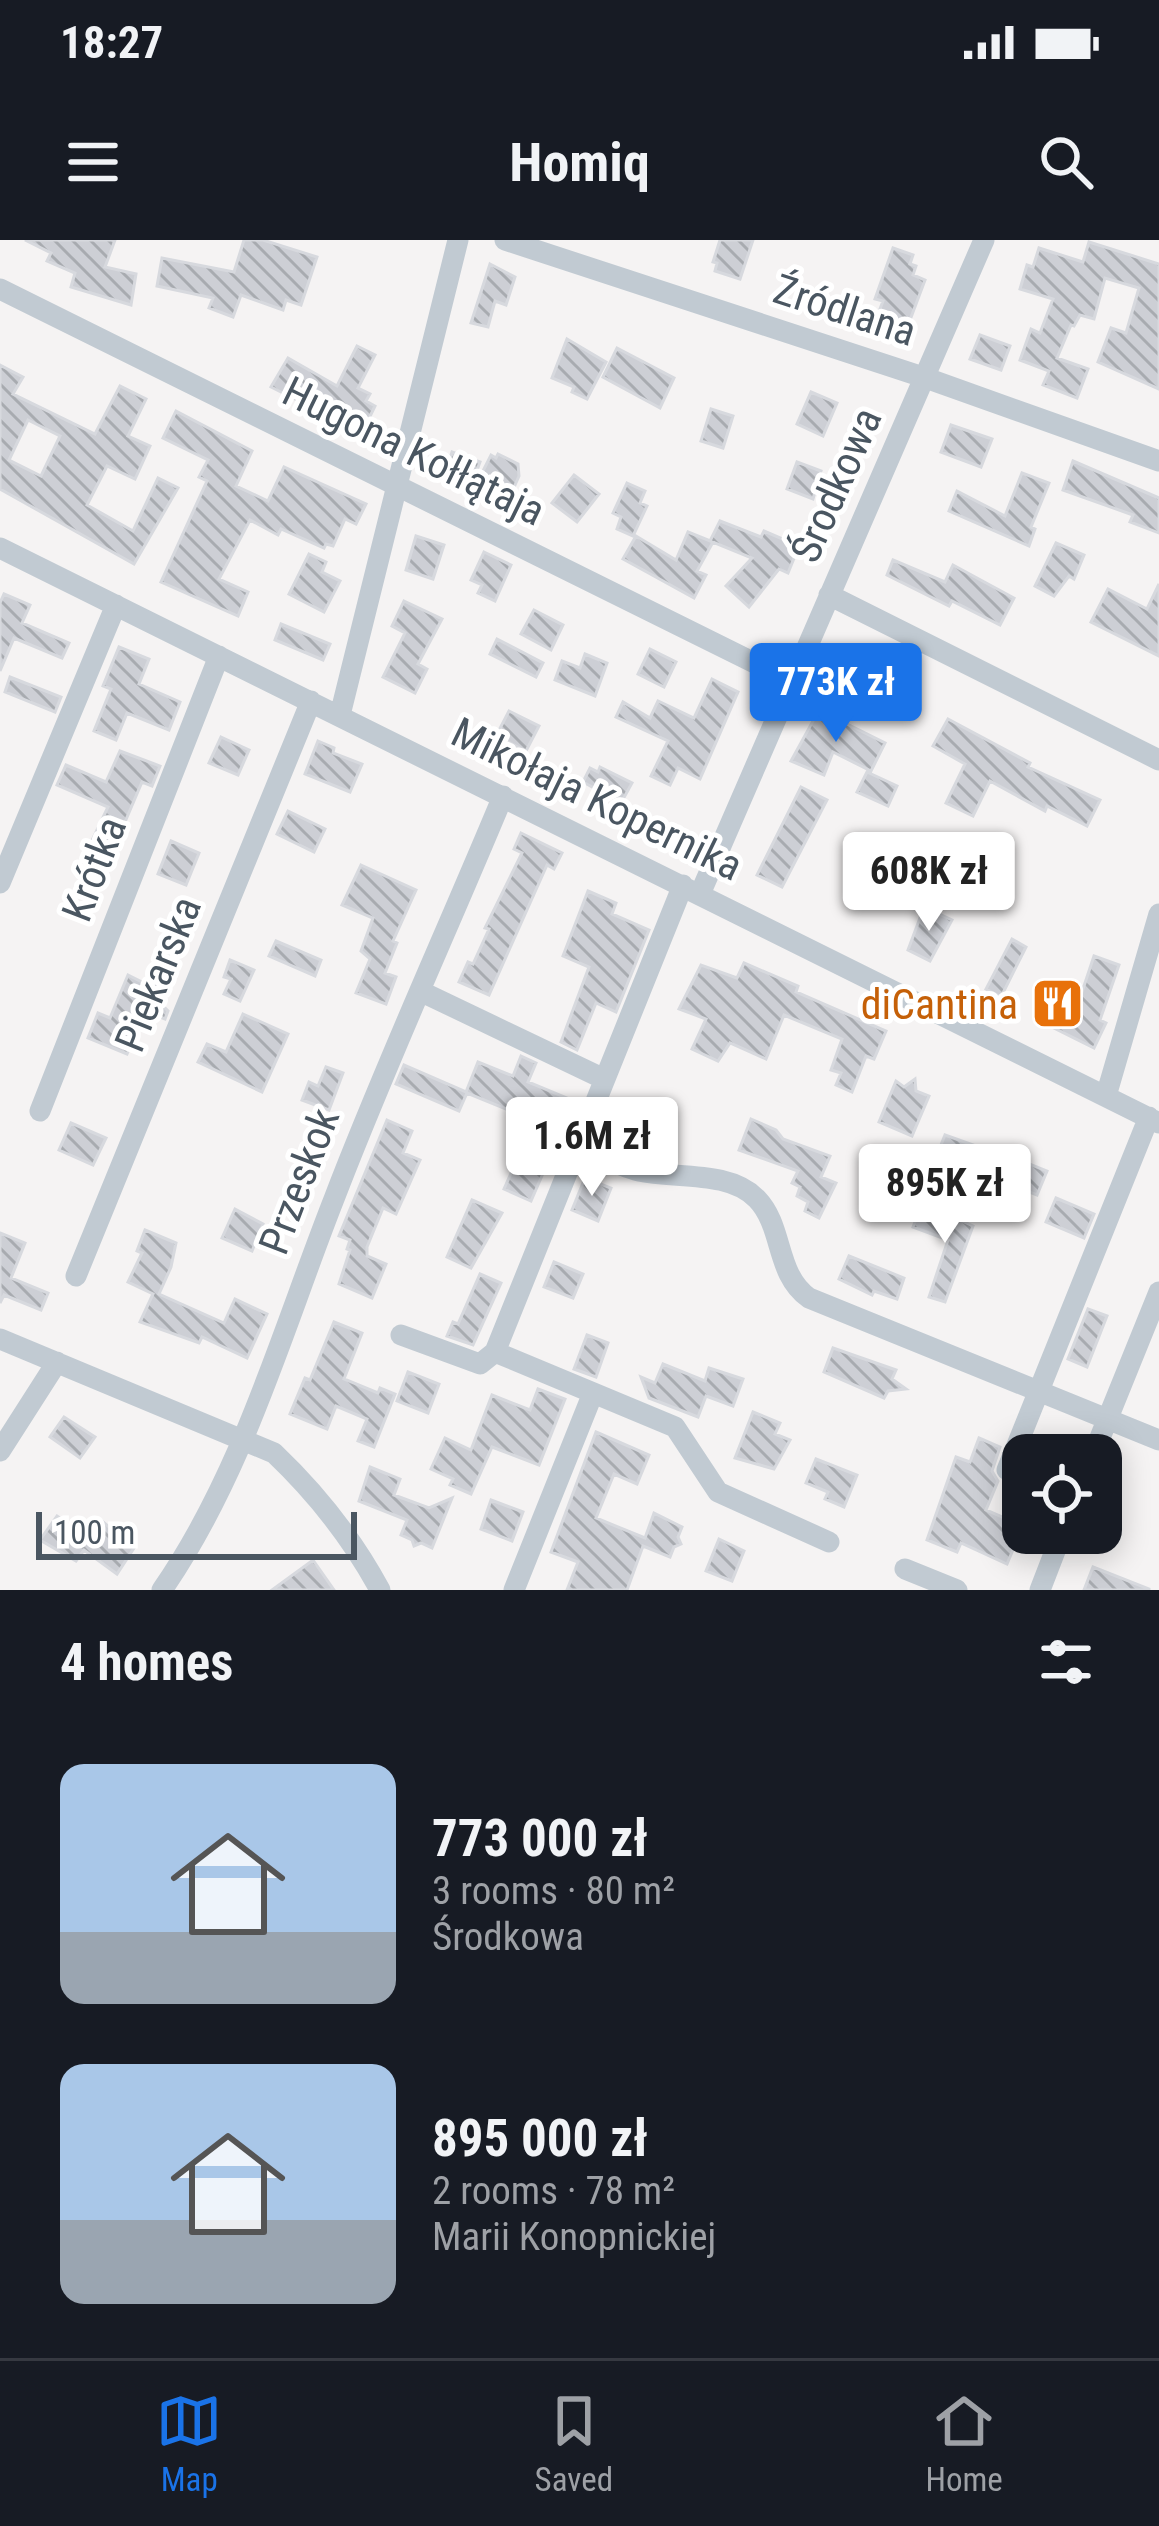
<!DOCTYPE html>
<html lang="en">
<head>
<meta charset="utf-8">
<style>
  body { margin:0; font-family:"Roboto Condensed",sans-serif; background:#242831; color:#f1f3f6; height:100vh; display:flex; flex-direction:column; font-size:45px; white-space:nowrap }
  * { box-sizing:border-box; margin:0 }
  p { font-size:39px; color:#9ea1a6 }
  .icon { flex:none; width:66px; height:66px; fill:none; stroke:currentColor; stroke-width:2; stroke-linecap:round; stroke-linejoin:round }
  .map { position:relative; height:1350px; overflow:hidden }
  .side { display:flex; flex-direction:column; background:#171b24; flex:1 }
  .side>* { flex:none }
  .fabs { position:absolute; left:1002px; top:1194px; display:grid; gap:24px }
  .fabs a { display:grid; place-items:center; width:120px; height:120px; border-radius:24px; background:#171b24; box-shadow:0 6px 30px #0003; font-size:60px }
  .scale { position:absolute; left:36px; bottom:30px; width:321px; box-sizing:border-box; padding-left:12px; border:6px solid #4a5661; border-top:0; font-size:33px; line-height:42px; white-space:nowrap; color:#4a5661; -webkit-text-stroke:9px #fff; paint-order:stroke }
  .price { position:absolute; translate:-50% -102px; padding:0 27px; border-radius:12px; background:#fff; color:#222; font-size:39px; line-height:78px; filter:drop-shadow(0 3px 6px #0008) }
  .price::after { content:''; position:absolute; left:50%; top:72px; width:36px; height:27px; margin-left:-18px; background:inherit; clip-path:polygon(0 0,100% 0,50% 100%) }
  .price.active { background:#1a73e8; color:#fff }
  ul { padding:0; list-style:none }
  li { display:flex; align-items:center; gap:36px; height:300px; padding:0 60px }
  li span { display:grid; place-items:center; flex:none; width:336px; height:240px; border-radius:24px; color:#555 }
  li>.icon { margin-inline-start:auto }
  span .icon { width:144px; height:144px; fill:#fffc; stroke-width:1 }
  li b { font-size:51px }
  h2 { display:flex; justify-content:space-between; align-items:center; height:144px; padding:0 60px; font-size:51px }
  .status { display:flex; justify-content:space-between; align-items:center; height:84px; padding:0 60px; background:#171b24; direction:ltr }
  .status svg { height:33px; fill:currentColor }
  header { display:flex; justify-content:space-between; align-items:center; height:156px; padding:0 60px; background:#171b24; font-size:54px; font-weight:700 }
  .menu { display:flex; justify-content:space-around; align-items:center; height:168px; border-top:3px solid #363941; background:#171b24; font-size:33px; color:#9ea1a6 }
  .menu a { display:grid; justify-items:center; gap:6px }
  .menu .active { color:#1a73e8 }
  .map>svg:first-child { display:block }
  .building { fill:url(#building-back-hatch); stroke:#d7d9de; stroke-width:3; fill-rule:evenodd }
  .lines { fill:none; stroke-linecap:round; stroke-linejoin:round }
  .minor { stroke:#c1cad2; stroke-width:21 }
  .labels { text-anchor:middle; dominant-baseline:central; stroke-width:10; stroke-linejoin:round; paint-order:stroke }
  .street-label { font-size:42px; fill:#4a5661; stroke:#fff }
  .food-label { font-size:42px; fill:#c56008; stroke:#fff; text-anchor:end }
</style>
</head>
<body>
<div class="status"><b>18:27</b><svg viewBox="0 0 49 12"><path d="M0 12V9h3v3zM5 12V6h3v6zM10 12V3h3v9zM15 12V0h3v12zM26 1h20v11H26zM47 4h2v5h-2z"/></svg></div>
<header><svg class="icon" aria-label="menu" viewBox="0 0 24 24"><path d="M4 6h16M4 12h16M4 18h16"/></svg>Homiq<svg class="icon" aria-label="search" viewBox="0 0 24 24"><circle cx="10" cy="10" r="6"/><path d="M15 15l6 6"/></svg></header>
<div class="map">
<svg width="1159" height="1350" viewBox="0 0 1159 1350">
  <defs>
    <pattern id="building-back-hatch" width="6" height="6" patternUnits="userSpaceOnUse" patternTransform="scale(3)"><rect width="6" height="6" fill="#cdcfd5"/><path d="M-1 5l2 2M0 0l6 6M5-1l2 2" fill="none" stroke="#a8abb0"/></pattern>
  </defs>
  <rect width="100%" height="100%" fill="#f5f3f3"/>
  <!-- building -->
  <path class="building" d="M25,0H115L105,27L136,34L131,65L71,47L75,33L47,21L51,13Z
    M244,0H263L317,17L301,65L286,60L283,70L241,55L233,77L209,68L213,58L157,46L162,18L234,32Z
    M720,0H753L740,39L715,31L717,23L713,22Z
    M1089,2L1159,24V149L1098,122L1111,88L1126,93L1139,48L1105,38L1094,79L1080,75L1074,86L1071,85L1057,118L1088,129L1077,158L1043,145L1049,131L1020,120L1031,89L1040,93L1053,59L1020,49L1027,25L1033,27L1039,8L1083,22Z
    M893,8L913,15L910,24L916,26L913,35L925,40L907,88L875,82L883,61L875,59Z
    M490,24L515,37L506,65L495,61L488,87L471,83Z
    M980,95L1010,106L1001,130L970,119Z
    M567,99L606,122L587,159L572,152L574,147L552,138Z
    M357,106L375,115L358,148L370,154L366,161L375,166L362,193L271,147L288,118L337,146Z
    M617,108L674,138L660,168L603,137Z
    M0,125L23,137L13,154L95,194L120,146L146,159L128,196L150,206L135,239L107,226L87,265L133,291L158,238L178,248L134,324L0,249ZM28,180L60,196L41,236L9,220Z
    M811,152L837,163L823,196L797,184Z
    M711,169L733,176L723,208L701,201Z
    M176,171L252,211L236,246L268,261L284,227L366,264L356,284L345,279L333,306L326,304L324,308L281,289L278,295L250,280L219,339L248,352L238,376L161,342L207,241L199,237L208,220L163,198Z
    M951,185L992,199L981,227L941,212Z
    M452,212L480,222L470,249L443,240Z
    M498,214L518,224L519,236L511,254L480,237L491,215L496,218Z
    M1073,221L1159,258V293L1130,282L1133,275L1063,250Z
    M797,222L821,231L813,259L787,249Z
    M1022,233L1049,243L1031,287L1035,289L1029,306L949,271L957,251L1005,276Z
    M574,235L599,254L577,282L552,263Z
    M627,243L645,251L640,263L647,266L633,296L617,289L621,277L613,273Z
    M720,281L761,297L764,291L799,306L788,333L779,329L749,367L726,346L752,318L710,301Z
    M688,292L713,302L697,331L706,335L694,358L623,319L636,296L676,320Z
    M416,296L444,305L433,339L406,330Z
    M1056,303L1084,315L1074,339L1069,336L1054,356L1035,346Z
    M484,312L511,325L495,361L478,353L482,345L471,340Z
    M309,314L326,322L322,332L340,341L324,372L289,354Z
    M893,320L945,342L953,325L1014,358L1000,385L952,361L949,366L887,335Z
    M1159,344V416L1091,382L1108,349L1147,369Z
    M4,354L30,365L22,383L69,403L62,418L14,398L0,431V363Z
    M404,361L442,379L418,424L427,429L415,453L383,437L405,393L392,386Z
    M534,370L563,385L551,410L521,394Z
    M281,384L330,404L323,420L275,400Z
    M497,399L543,423L536,437L490,414Z
    M119,407L149,419L139,444L180,462L169,490L127,473L116,500L94,491L111,449L103,446Z
    M650,409L676,422L664,447L638,434Z
    M585,414L607,423L595,456L555,440L562,421L580,428Z
    M10,437L61,457L55,472L5,452Z
    M712,439L738,452L700,539L678,528L670,545L651,536L668,501L616,477L623,462L650,478L658,461L694,478Z
    M819,470L885,503L871,531L833,512L824,535L791,521Z
    M509,471L539,486L526,511L496,496Z
    M948,479L1030,523L1028,527L1100,560L1087,586L1047,566L1045,571L990,541L973,576L946,563L965,524L933,506Z
    M221,497L249,510L238,535L209,523Z
    M318,501L334,508L333,513L362,524L350,552L305,534Z
    M120,511L160,526L152,546L142,542L105,629L90,622L93,616L86,613L108,567L57,545L66,525L106,542Z
    M600,527L632,543L621,563L583,542L590,528L598,532Z
    M867,532L897,546L888,566L857,552Z
    M801,547L827,560L782,647L757,635Z
    M288,571L325,589L314,612L277,594Z
    M521,593L562,613L554,629L547,625L489,755L459,742L468,722L473,724L489,689L485,688L522,613L514,609Z
    M171,601L199,613L186,645L158,634Z
    M361,625L416,650L393,701L397,703L385,733L396,737L386,764L356,753L370,719L361,711L373,678L342,665Z
    M588,651L616,663L612,674L649,690L616,772L596,763L577,810L561,802L589,727L563,716Z
    M924,667L952,680L930,721L908,710Z
    M1012,699L1026,707L1001,757L986,749Z
    M276,701L321,720L315,736L269,716Z
    M163,703L174,706L159,762L168,771L165,779L145,771L127,814L88,798L98,773L110,778L128,735L146,744Z
    M1094,716L1119,725L1100,780L1106,783L1094,808L1044,783L1058,754L1078,764Z
    M230,720L254,730L240,761L224,754L231,739L224,737Z
    M744,723L798,746L796,752L886,791L874,819L866,816L852,852L836,845L841,833L831,830L842,799L784,775L766,819L730,803L718,821L692,809L706,779L679,769L701,725L737,738Z
    M243,774L288,794L262,852L198,822L207,804L226,812Z
    M521,816L536,823L528,842L567,858L550,900L525,902L529,891L518,886L523,876L467,853L459,871L396,844L404,825L466,852L478,822L513,836Z
    M326,827L343,833L329,870L302,860L309,842L318,846Z
    M915,839L916,851L929,856L912,896L879,882L896,841L904,847Z
    M641,870L656,877L640,916L604,902L607,894L600,892L606,876L634,887Z
    M751,879L776,890L783,899L830,916L821,937L836,943L819,978L805,971L808,962L797,956L800,947L792,943L798,931L739,910Z
    M387,880L412,891L403,913L420,920L396,974L383,968L367,1007V1016L386,1024L372,1058L339,1044L350,1010L347,1009L350,1000L339,996Z
    M71,883L106,898L93,925L59,910Z
    M945,895L973,905L963,932L934,922Z
    M520,913L547,924L531,961L504,949Z
    M1012,917L1047,931L1037,955L1002,941Z
    M585,938L611,948L598,981L572,970Z
    M1056,958L1094,974L1084,998L1046,982Z
    M472,960L502,973L471,1028L447,1017Z
    M922,963L973,986L945,1062L929,1057L948,1000L913,987Z
    M235,969L263,984L252,1011L222,998Z
    M145,990L176,1003L171,1027L159,1054L224,1083L235,1059L267,1074L247,1118L202,1097L199,1103L140,1082L153,1054L128,1042L142,1013L137,1011Z
    M0,993L25,1003L11,1038L48,1053L41,1070L4,1055L0,1063Z
    M849,1016L904,1038L897,1059L874,1051L872,1055L839,1039Z
    M554,1022L583,1034L573,1058L544,1047Z
    M480,1034L501,1043L473,1105L447,1096L453,1082L458,1084Z
    M1088,1069L1107,1076L1087,1127L1068,1119Z
    M334,1082L362,1093L344,1139L378,1153L380,1148L395,1154L374,1207L358,1201L367,1179L336,1166L327,1189L290,1174L305,1138L310,1140Z
    M587,1095L608,1103L596,1137L574,1129Z
    M833,1108L896,1130L892,1139L906,1149L888,1151L884,1158L824,1132Z
    M663,1124L705,1141L709,1128L743,1139L733,1166L706,1156L698,1177L649,1158L641,1137L655,1143Z
    M408,1132L439,1144L428,1173L397,1161Z
    M538,1149L565,1159L539,1225L492,1207L471,1254L450,1245L453,1239L431,1229L445,1198L471,1210L492,1155L530,1170Z
    M753,1172L780,1183L775,1194L790,1200L774,1229L735,1218Z
    M64,1177L95,1197L80,1218L50,1197Z
    M596,1192L649,1215L637,1244L614,1234L596,1278L645,1298L654,1273L682,1287L678,1297L681,1304L674,1307L670,1317L643,1306L627,1350H567L578,1322L551,1312Z
    M979,1198L1000,1207L992,1231L998,1241L986,1270L1023,1286L1007,1324L961,1303L957,1312L927,1300L956,1217L970,1222Z
    M816,1219L857,1235L844,1267L825,1259L828,1252L806,1243Z
    M370,1227L400,1239L394,1255L429,1268L452,1258L432,1308L421,1303L414,1306L412,1300L401,1295L407,1280L359,1261Z
    M491,1260L523,1272L512,1301L481,1289Z
    M57,1276L90,1299L102,1281L134,1308L117,1334L84,1310L76,1321L40,1300Z
    M719,1299L744,1311L732,1341L706,1331Z
    M313,1320L334,1350H272Z
    M1093,1327L1149,1349V1350H1084Z"/>
  <g class="lines">
    <!-- minor -->
    <path class="minor" d="M505,0L926,138L1159,221
      M0,49L793,442
      M0,308L1159,883
      M829,355L1159,520
      M340,475L458,0
      M0,643L116,365
      M700,654L984,0
      M422,752L602,838
      M1106,856L1159,674
      M40,871L219,416
      M577,906C597,914 618,926 639,931C675,939 729,930 757,959C784,987 775,1034 809,1058L1159,1200
      M76,1036L311,461
      M401,1095L480,1124L495,1112L683,645
      M0,1099L274,1213C315,1252 353,1300 380,1350
      M495,1112L675,1187L718,1252L829,1302
      M0,1211L57,1122
      M1093,1215L1159,1052
      M1007,1230L1149,877
      M905,1329L957,1350
      M162,1350C243,1233 282,1091 334,959C386,823 447,691 503,556
      M514,1350L593,1153
      M1040,1350L1062,1293"/>
  </g>
  <!-- icons -->
  <defs>
    <symbol id="restaurant-square" viewBox="-11 -11 22 22"><rect x="-9" y="-9" width="18" height="18" rx="4" fill="#e8710a" stroke="#fff"/><path d="M-5-6h1v4h1v-4h1v4h1v-4h1v5L-1.5 .5V6h-2V.5L-5-1ZM5-6V6H3V1.5H1.5Q1.5-4 5-6Z" fill="#fff"/></symbol>
  </defs>
  <g fill-rule="evenodd">
    <use href="#restaurant-square" x="1028" y="734" width="59" height="59"/>
  </g>
  <g class="labels">
    <!-- street labels -->
    <g class="street-label">
      <text transform="translate(845 70) rotate(18)">Źródlana</text>
      <text transform="translate(414 211) rotate(26)">Hugona Kołłątaja</text>
      <text transform="translate(836 245) rotate(-66)">Środkowa</text>
      <text transform="translate(597 559) rotate(26)">Mikołaja Kopernika</text>
      <text transform="translate(94 629) rotate(-69)">Krótka</text>
      <text transform="translate(158 734) rotate(-68)">Piekarska</text>
      <text transform="translate(299 941) rotate(-69)">Przeskok</text>
    </g>
    <!-- food labels -->
    <g class="food-label">
      <text x="1018" y="764">diCantina</text>
    </g>
  </g>
</svg>
<div class="fabs">
<a><svg class="icon" aria-label="locate" viewBox="0 0 24 24"><circle cx="12" cy="12" r="6"/><path d="M12 2v4M12 18v4M2 12h4M18 12h4"/></svg></a>
</div>
<div class="scale">100 m</div>
<b class="price active" style="left:836px;top:505px">773K zł</b>
<b class="price" style="left:929px;top:694px">608K zł</b>
<b class="price" style="left:592px;top:959px">1.6M zł</b>
<b class="price" style="left:945px;top:1006px">895K zł</b>
</div>
<section class="side">
<h2>4 homes<svg class="icon" aria-label="filters" viewBox="0 0 24 24"><path d="M4 7h16M4 17h16"/><circle cx="9" cy="7" r="2"/><circle cx="15" cy="17" r="2"/></svg></h2>
<ul>
<li><span style="background:linear-gradient(#a9c7e8 70%,#9aa5b1 0)"><svg class="icon" aria-label="home" viewBox="0 0 24 24"><path d="M3 11l9-7 9 7M6 9v11h12V9"/></svg></span><div><b>773 000 zł</b><p>3 rooms · 80 m²</p><p>Środkowa</p></div></li>
<li><span style="background:linear-gradient(#a9c7e8 65%,#9aa5b1 0)"><svg class="icon" aria-label="home" viewBox="0 0 24 24"><path d="M3 11l9-7 9 7M6 9v11h12V9"/></svg></span><div><b>895 000 zł</b><p>2 rooms · 78 m²</p><p>Marii Konopnickiej</p></div></li>
</ul>
</section>
<nav class="menu">
<a class="active"><svg class="icon" aria-label="map" viewBox="0 0 24 24"><path d="M3 6l6-2 6 2 6-2v14l-6 2-6-2-6 2zM9 4v14M15 6v14"/></svg>Map</a>
<a><svg class="icon" aria-label="saved" viewBox="0 0 24 24"><path d="M7 4h10v16l-5-4-5 4z"/></svg>Saved</a>
<a><svg class="icon" aria-label="home" viewBox="0 0 24 24"><path d="M3 11l9-7 9 7M6 9v11h12V9"/></svg>Home</a>
</nav>
</body>
</html>
